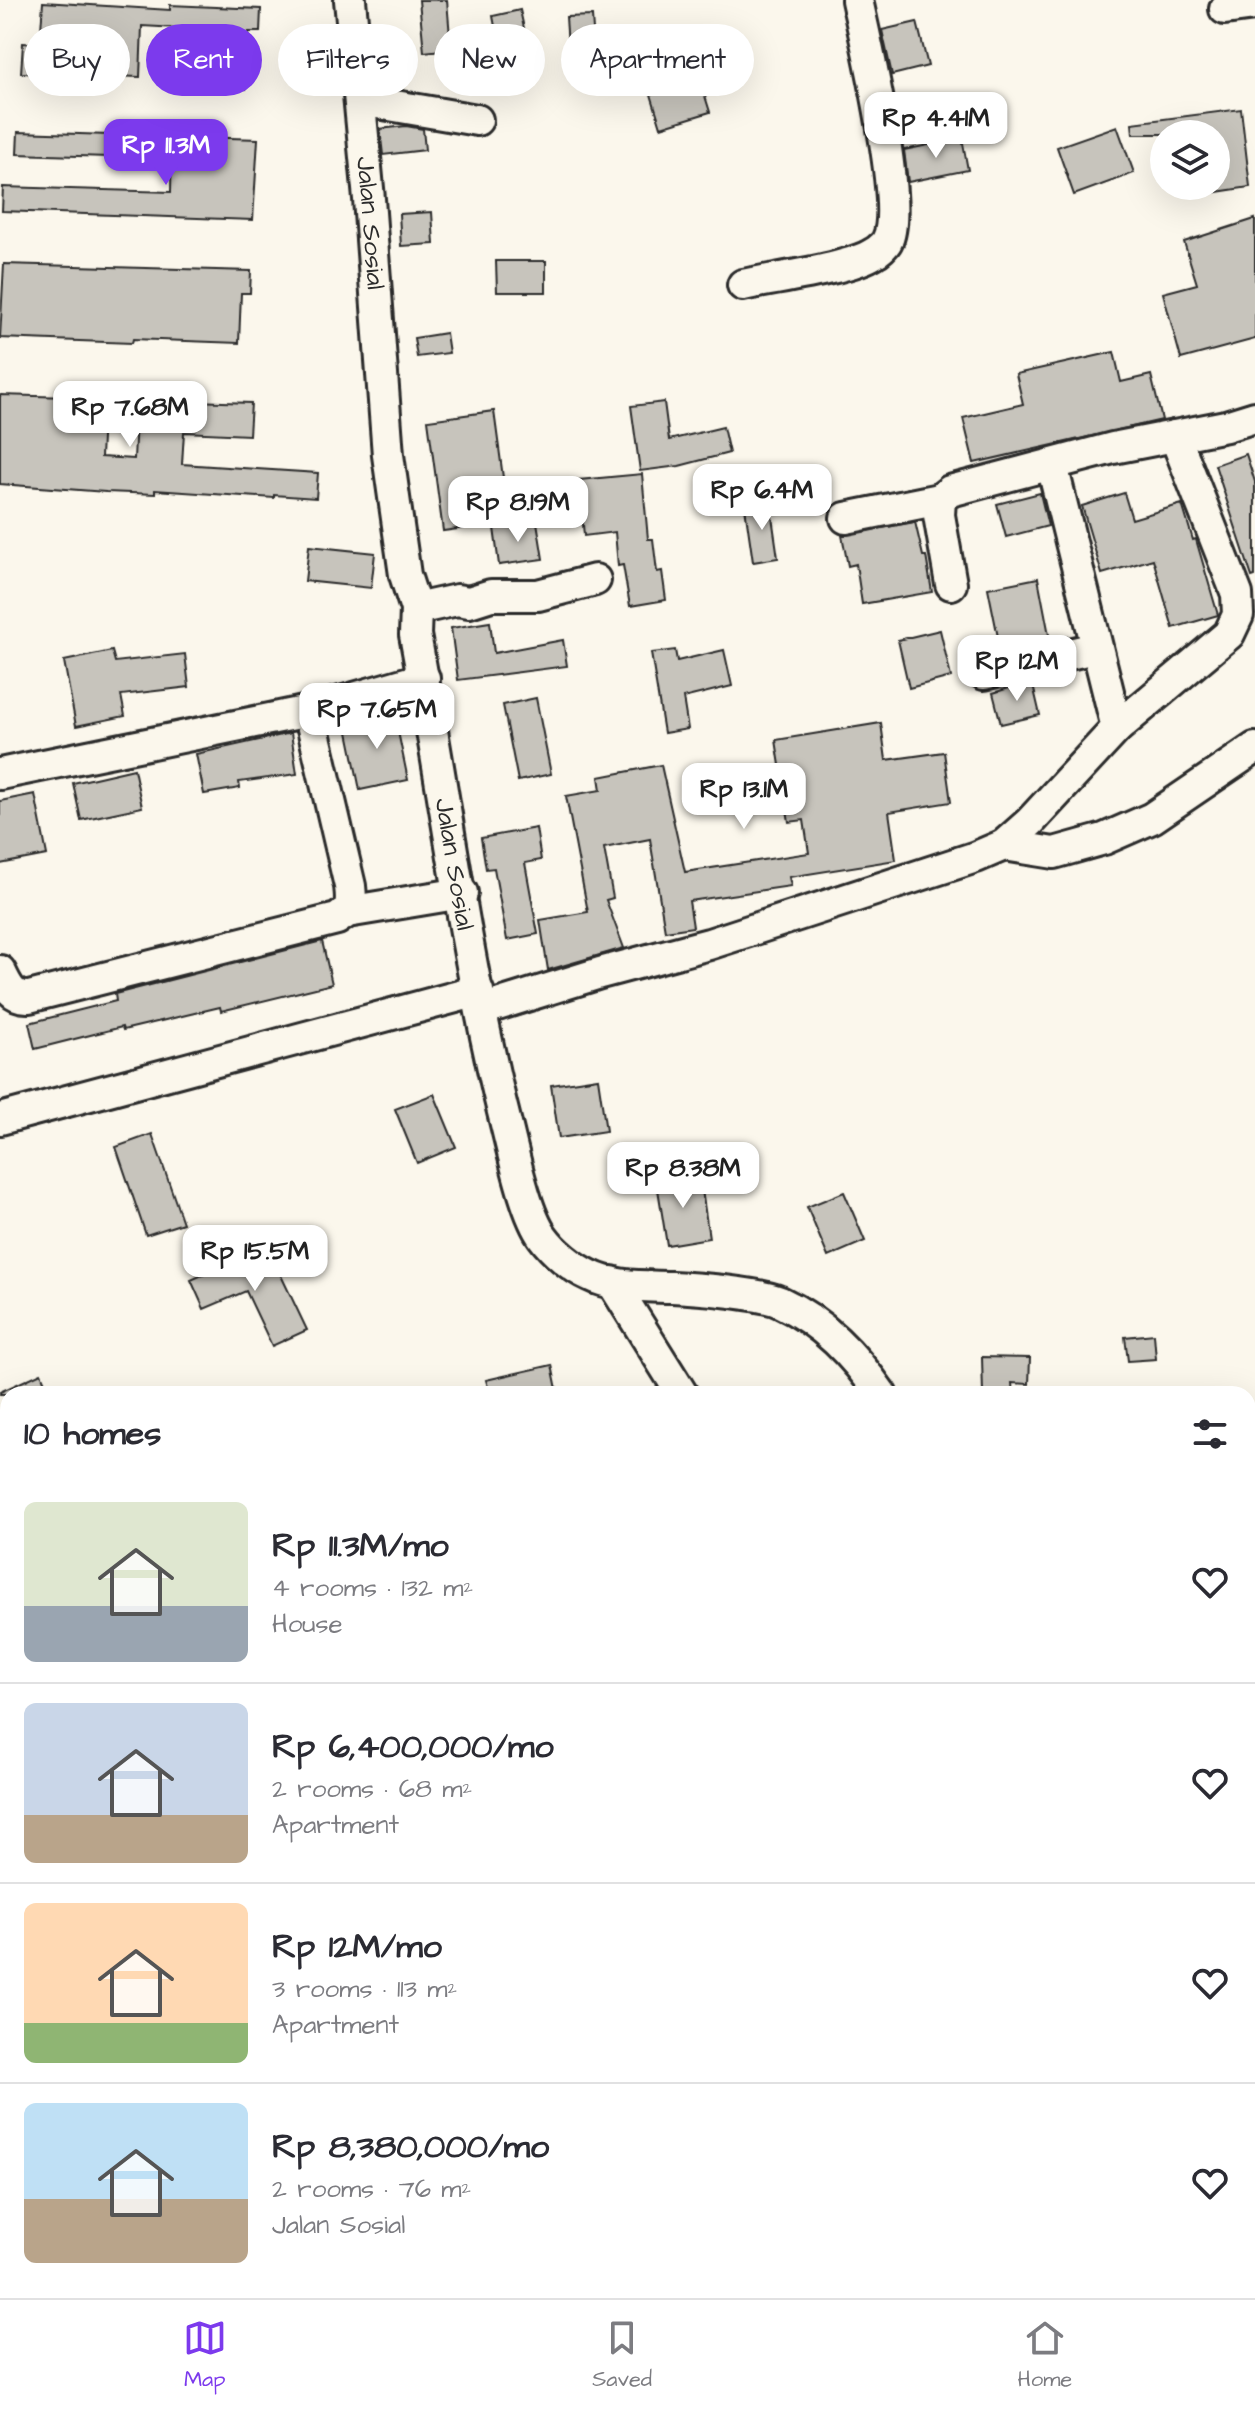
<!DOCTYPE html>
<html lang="en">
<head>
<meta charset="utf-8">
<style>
  body { margin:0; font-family:"Architects Daughter",sans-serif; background:#f2f2f3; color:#2b2b33; height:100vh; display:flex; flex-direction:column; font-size:30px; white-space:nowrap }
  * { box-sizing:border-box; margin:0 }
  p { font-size:26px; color:#7c7c81 }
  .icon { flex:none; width:44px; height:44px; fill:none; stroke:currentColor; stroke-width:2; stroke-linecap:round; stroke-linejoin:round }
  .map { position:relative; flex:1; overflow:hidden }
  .drawer { position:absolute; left:0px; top:1386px; width:1256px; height:912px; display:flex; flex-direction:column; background:#fff; border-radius:24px 24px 0 0; box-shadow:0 8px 32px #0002 }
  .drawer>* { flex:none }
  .banner { position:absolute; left:24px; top:24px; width:800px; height:72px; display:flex; gap:16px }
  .buttons { position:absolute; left:1150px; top:120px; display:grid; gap:16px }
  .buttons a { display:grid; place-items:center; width:80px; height:80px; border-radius:50%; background:#fff; box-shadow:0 8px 32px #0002; font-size:40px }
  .price { position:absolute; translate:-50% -68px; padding:0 18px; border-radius:16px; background:#fff; color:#222; font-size:26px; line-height:52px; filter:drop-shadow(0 2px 4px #0008) }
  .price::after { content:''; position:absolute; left:50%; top:48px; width:24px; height:18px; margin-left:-12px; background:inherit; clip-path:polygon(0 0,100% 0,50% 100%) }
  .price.on { background:#7c3aed; color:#fff }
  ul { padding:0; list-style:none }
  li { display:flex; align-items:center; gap:24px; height:200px; padding:0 24px }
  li+li { border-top:2px solid #e1e1e2 }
  li span { display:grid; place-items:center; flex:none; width:224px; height:160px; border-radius:12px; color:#555 }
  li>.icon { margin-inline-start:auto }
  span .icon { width:96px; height:96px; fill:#fffc; stroke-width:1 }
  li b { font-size:34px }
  h2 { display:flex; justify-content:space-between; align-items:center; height:96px; padding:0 24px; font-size:34px }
  .tag { padding:0 28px; border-radius:36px; background:#fff; box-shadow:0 8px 32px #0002; font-size:28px; line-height:72px }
  .tag.on { background:#7c3aed; color:#fff }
  .tabs { display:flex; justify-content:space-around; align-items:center; height:112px; border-top:2px solid #e1e1e2; background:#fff; font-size:22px; color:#7c7c81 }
  .tabs a { display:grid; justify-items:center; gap:4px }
  .tabs .on { color:#7c3aed }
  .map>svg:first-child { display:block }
  .building { fill:#c7c4bc; stroke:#2b2b2b; stroke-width:2 }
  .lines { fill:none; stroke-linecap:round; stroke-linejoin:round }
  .minor-casing { stroke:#2b2b2b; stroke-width:36 }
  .minor { stroke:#fbf7ec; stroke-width:30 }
  .labels { text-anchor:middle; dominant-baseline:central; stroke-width:8; stroke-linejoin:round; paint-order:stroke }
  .street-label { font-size:26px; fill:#2b2b2b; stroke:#fbf7ec }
</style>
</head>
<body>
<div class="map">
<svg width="1255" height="2298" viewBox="0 0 1255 2298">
  <rect width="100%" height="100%" fill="#fbf7ec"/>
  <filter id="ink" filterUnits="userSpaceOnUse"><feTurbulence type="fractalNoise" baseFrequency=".0125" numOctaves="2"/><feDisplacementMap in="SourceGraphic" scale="16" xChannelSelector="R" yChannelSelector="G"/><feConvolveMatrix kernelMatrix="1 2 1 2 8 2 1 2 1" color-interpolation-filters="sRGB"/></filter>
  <g filter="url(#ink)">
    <!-- building -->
    <path class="building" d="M419,0H447L451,49L424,52Z
      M43,2L170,10V5L261,9L260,32H249L246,89L175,86L178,28L142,26L140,77L21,73L23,43L40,44Z
      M520,10L527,42L499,48L493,16Z
      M592,16L594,45L568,47L566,17Z
      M917,22L928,66L892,75L882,30Z
      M699,77L710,112L661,127L650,91Z
      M1241,109L1250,187L1216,192V134H1133L1132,123Z
      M406,126L423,129L425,150L383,155L380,129Z
      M1117,126L1134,173L1074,195L1057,147Z
      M18,132L140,136L139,158L17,154Z
      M172,136L258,139L253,220L2,211L3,187L171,192Z
      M962,138L968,170L908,182L904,150Z
      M432,212L434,244L401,246L399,214Z
      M1255,219V339L1181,359L1163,293L1197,284L1184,242Z
      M496,261H546V292H497Z
      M4,264L251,271L250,293H241L239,343L133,339L132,343L0,338Z
      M446,333L449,353L417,357L414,338Z
      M1114,352L1121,382L1151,375L1162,420L974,463L963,418L1023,404L1016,374Z
      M0,395L104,398L101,457L134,459L137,399L251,403L249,435L184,432L182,464L318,473L316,498L274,495V498L155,490V494L106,492L0,484Z
      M664,402L669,440L723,427L729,453L679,466L640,471L631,406Z
      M494,411L509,522L443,531L428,420Z
      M1246,454L1255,482V576L1252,577L1215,465Z
      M642,474L648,539H653L657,572L662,571L666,600L630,606L623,565L618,566L615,532L584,536L579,480Z
      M1040,493L1048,526L1006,537L997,504Z
      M1124,493L1132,519L1182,504L1193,540L1196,539L1197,543L1218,615L1173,628L1153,559L1102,574L1082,506Z
      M770,503L778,558L753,562L745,507Z
      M537,522L543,559L499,565L494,528Z
      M915,522L923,556H926L932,592L862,604L856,564L848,566L842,535Z
      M309,546L375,553L371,588L305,581Z
      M1038,578L1050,640L1001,652L988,588Z
      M490,622L494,653L563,640L567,666L458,680L451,628Z
      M940,630L951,677L909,688L898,640Z
      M675,650L677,661L724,650L732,686L683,698L688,729L664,733L651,653Z
      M112,651L115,662L185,654L189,687L121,695L125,716L76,726L64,661Z
      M1032,681L1040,715L1001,724L993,693Z
      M536,698L551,774L518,781L503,705Z
      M394,712L408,780L360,790L346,722Z
      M881,723L886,760L944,752L951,802L889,812L896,860L789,877L791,886L689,901L693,927L665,931L650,839L604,848L613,898L606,900L624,948L548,970L540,920L588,912L566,796L601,790L599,777L661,765L685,872L809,853L804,820L789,822L776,740Z
      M291,733L297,774L239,782L240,788L204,794L196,754Z
      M134,769L142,807L81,820L73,783Z
      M35,794L47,855L0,864V801Z
      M536,828L541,860L525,863L538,934L507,940L494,868L486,869L481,838Z
      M322,941L332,984L221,1011L220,1007L123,1030L122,1027L35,1049L29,1023L116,1001L115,994Z
      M598,1078L606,1131L559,1138L551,1085Z
      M434,1094L456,1147L417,1163L395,1109Z
      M152,1134L183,1223L146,1235L116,1147Z
      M700,1176L709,1238L667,1245L657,1183Z
      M844,1192L865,1241L828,1257L807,1207Z
      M267,1246L307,1330L272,1346L246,1291L204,1309L191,1280Z
      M1154,1334L1156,1359L1128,1361L1125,1337Z
      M982,1357L1030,1358L1029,1384L1012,1383L1013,1394H983Z
      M552,1365L558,1394H490L486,1380Z
      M41,1373L50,1394H0V1392Z"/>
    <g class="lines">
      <defs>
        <g id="minor">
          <path id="s1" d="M350,0L369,199L388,455L405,575L416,609L415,635C446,799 466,966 507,1128C514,1156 526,1214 543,1237C554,1252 572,1267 589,1275C614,1288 645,1286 672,1287C696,1288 760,1293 780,1302C823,1322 854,1355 881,1394"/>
          <path d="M1225,9L1255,5"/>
          <path d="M360,100L477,120"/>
          <path d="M743,285C774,278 850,269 874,253C878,251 885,245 887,241C905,208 866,42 857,0"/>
          <path d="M1052,465L1117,728"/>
          <path d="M846,518L940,499"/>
          <path d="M951,584L939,515L940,499L950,491L1113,448L1226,426L1255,417"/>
          <path d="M416,609L457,600L469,602L491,595H538L595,580"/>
          <path d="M984,674L1095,648"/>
          <path d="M0,774L309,711L424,678"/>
          <path d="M1004,845L1054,853L1104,839L1152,818L1255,748"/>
          <path d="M347,912L462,893"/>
          <path d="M0,971C7,986 12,998 29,997L337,919C352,910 352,903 350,886L309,711"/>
          <path d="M481,1010L600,973L709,944L976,857L1004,845L1030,822L1117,728L1229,634L1238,615L1237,594L1175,436"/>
          <path d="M0,1119L478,991"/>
          <path d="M612,1282L682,1394"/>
          <path d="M0,1687L8,1694"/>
          <path d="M761,2290L764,2298"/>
          <path d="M937,2290L939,2298"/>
          <path d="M1034,2290L1036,2298"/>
        </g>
      </defs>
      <!-- minor casing -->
      <use href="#minor" class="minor-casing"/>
      <!-- minor -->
      <use href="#minor" class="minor"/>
    </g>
  </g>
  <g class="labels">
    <!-- street labels -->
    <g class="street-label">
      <text stroke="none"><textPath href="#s1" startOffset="224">Jalan Sosial</textPath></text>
      <text stroke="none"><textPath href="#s1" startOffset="872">Jalan Sosial</textPath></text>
    </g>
  </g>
</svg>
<div class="buttons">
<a><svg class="icon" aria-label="layers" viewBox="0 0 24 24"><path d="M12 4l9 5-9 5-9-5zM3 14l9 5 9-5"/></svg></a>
</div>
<b class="price" style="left:936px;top:160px">Rp 4.41M</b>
<b class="price on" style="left:166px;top:187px">Rp 11.3M</b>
<b class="price" style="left:130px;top:449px">Rp 7.68M</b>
<b class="price" style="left:762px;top:532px">Rp 6.4M</b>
<b class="price" style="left:518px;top:544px">Rp 8.19M</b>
<b class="price" style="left:1017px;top:703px">Rp 12M</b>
<b class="price" style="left:377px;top:751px">Rp 7.65M</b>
<b class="price" style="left:744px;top:831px">Rp 13.1M</b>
<b class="price" style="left:683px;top:1210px">Rp 8.38M</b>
<b class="price" style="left:255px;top:1293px">Rp 15.5M</b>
<div class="banner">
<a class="tag">Buy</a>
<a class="tag on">Rent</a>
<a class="tag">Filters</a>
<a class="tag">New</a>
<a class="tag">Apartment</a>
</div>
<section class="drawer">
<h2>10 homes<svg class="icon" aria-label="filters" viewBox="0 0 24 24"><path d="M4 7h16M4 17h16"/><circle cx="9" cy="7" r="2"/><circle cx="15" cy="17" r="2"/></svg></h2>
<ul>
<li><span style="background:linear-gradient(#dfe7d0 65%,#9aa5b1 0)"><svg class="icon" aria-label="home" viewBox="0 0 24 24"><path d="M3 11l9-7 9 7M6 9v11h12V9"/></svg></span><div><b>Rp 11.3M/mo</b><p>4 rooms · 132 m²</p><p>House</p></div><svg class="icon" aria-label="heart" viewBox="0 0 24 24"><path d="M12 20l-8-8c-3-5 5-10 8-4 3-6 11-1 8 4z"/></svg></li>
<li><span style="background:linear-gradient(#c9d6e8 70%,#b9a48a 0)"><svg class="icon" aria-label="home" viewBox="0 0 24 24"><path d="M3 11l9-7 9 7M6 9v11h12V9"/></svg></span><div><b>Rp 6,400,000/mo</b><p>2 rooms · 68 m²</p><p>Apartment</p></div><svg class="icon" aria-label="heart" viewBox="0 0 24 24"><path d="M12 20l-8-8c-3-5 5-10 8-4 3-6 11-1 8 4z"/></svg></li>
<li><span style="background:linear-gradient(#ffd9b3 75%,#8fb573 0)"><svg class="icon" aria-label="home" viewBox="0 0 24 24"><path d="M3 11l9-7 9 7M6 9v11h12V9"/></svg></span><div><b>Rp 12M/mo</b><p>3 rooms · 113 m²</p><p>Apartment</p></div><svg class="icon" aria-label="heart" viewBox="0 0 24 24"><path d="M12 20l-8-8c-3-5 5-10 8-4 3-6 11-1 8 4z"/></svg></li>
<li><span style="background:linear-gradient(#bfe0f5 60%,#b9a48a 0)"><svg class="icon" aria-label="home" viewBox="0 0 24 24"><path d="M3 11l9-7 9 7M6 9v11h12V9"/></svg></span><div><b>Rp 8,380,000/mo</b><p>2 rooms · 76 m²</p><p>Jalan Sosial</p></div><svg class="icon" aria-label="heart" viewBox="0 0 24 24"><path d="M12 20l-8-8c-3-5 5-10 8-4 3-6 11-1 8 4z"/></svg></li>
</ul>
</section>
</div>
<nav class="tabs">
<a class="on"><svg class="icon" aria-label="map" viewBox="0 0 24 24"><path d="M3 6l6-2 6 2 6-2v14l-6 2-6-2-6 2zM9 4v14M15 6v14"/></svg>Map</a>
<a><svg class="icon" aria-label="saved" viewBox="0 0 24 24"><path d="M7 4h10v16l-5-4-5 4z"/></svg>Saved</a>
<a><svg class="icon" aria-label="home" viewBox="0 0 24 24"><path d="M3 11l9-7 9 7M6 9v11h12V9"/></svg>Home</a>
</nav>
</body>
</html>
